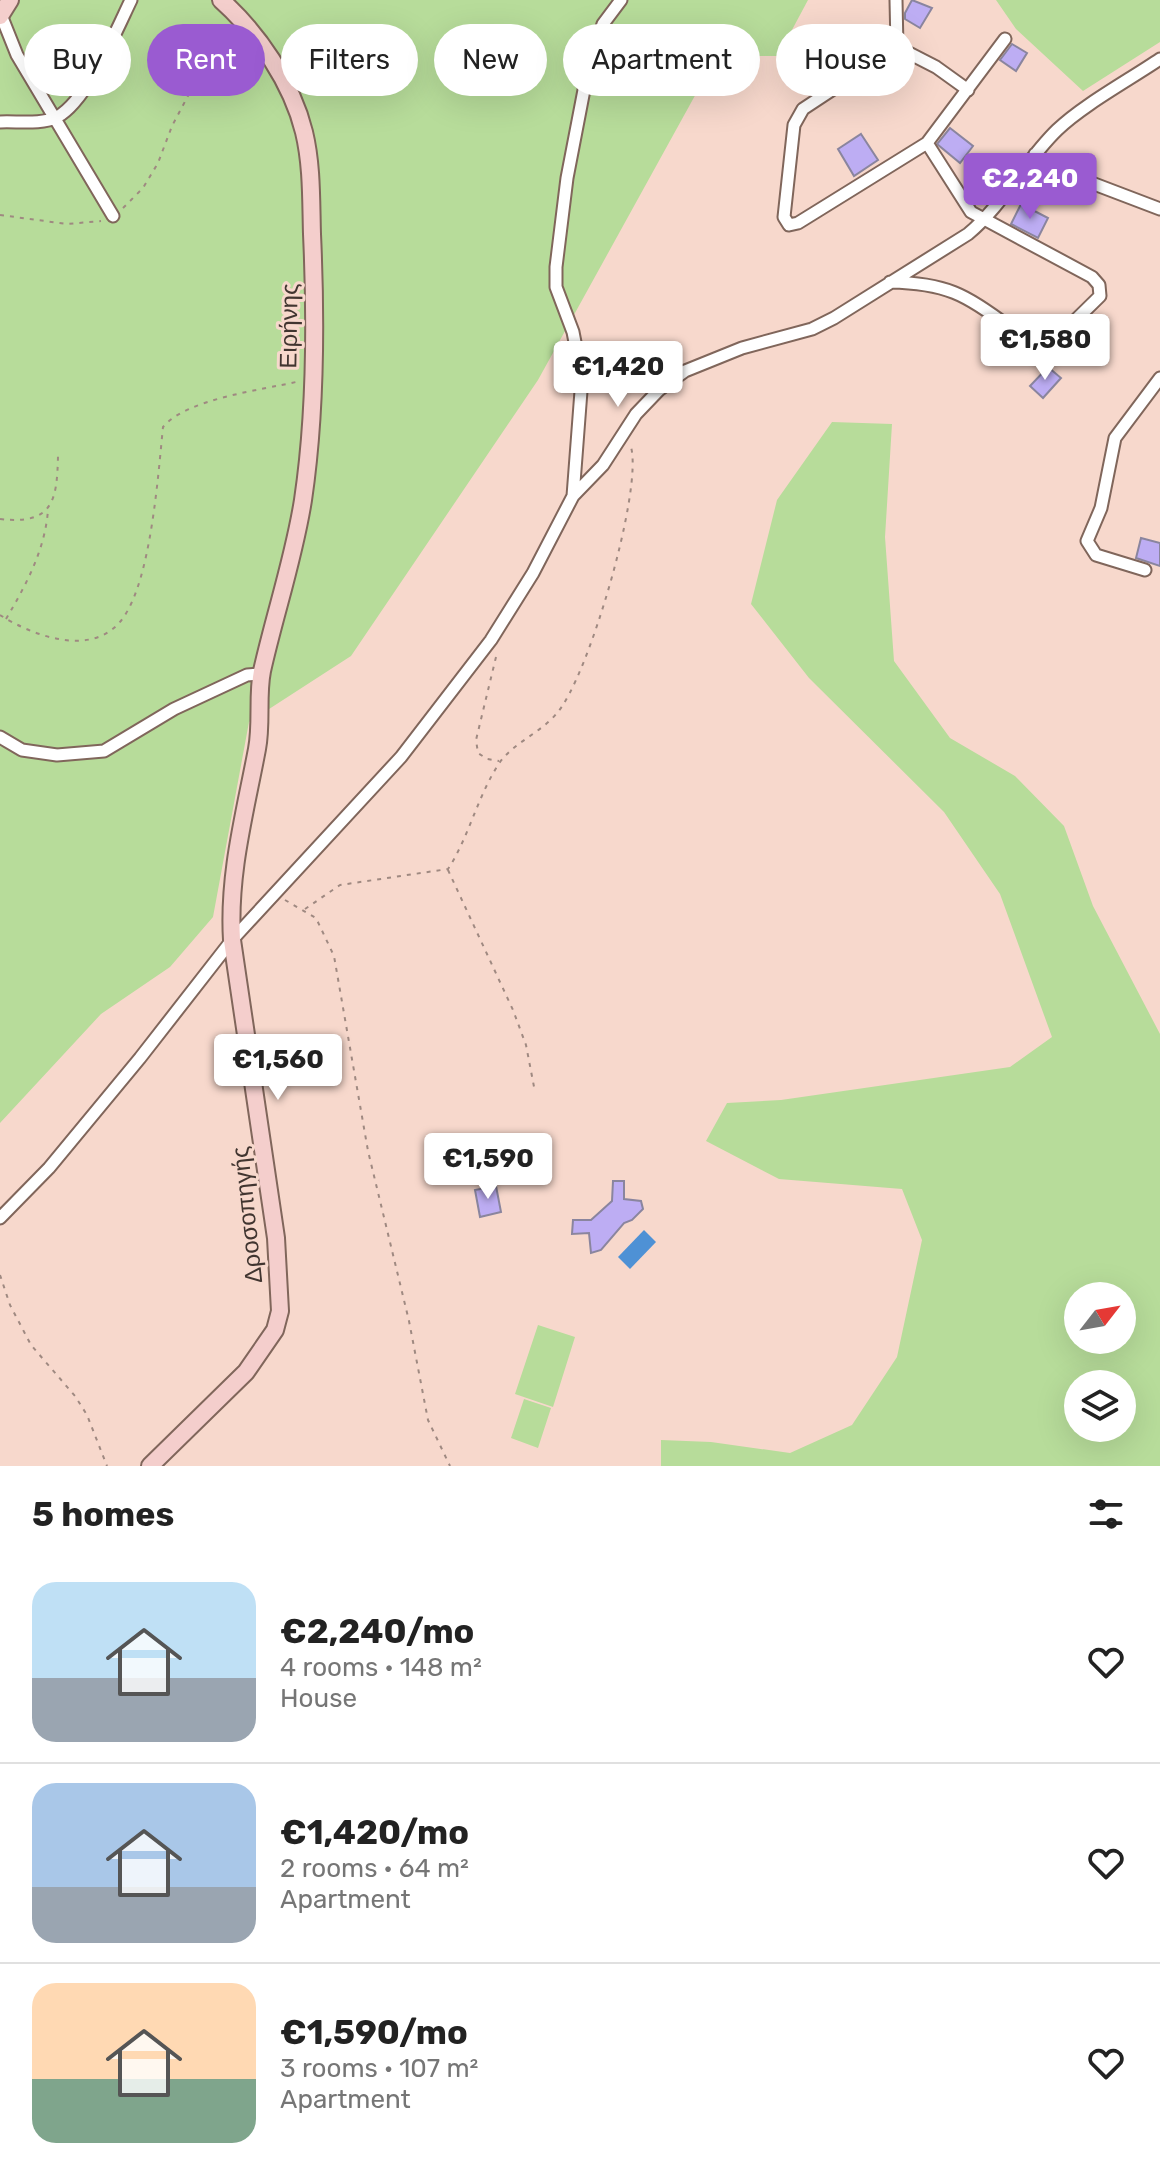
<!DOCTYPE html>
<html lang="en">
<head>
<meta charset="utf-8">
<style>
  body { margin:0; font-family:Rubik,sans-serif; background:#f6f6f6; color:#222; height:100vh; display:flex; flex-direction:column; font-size:30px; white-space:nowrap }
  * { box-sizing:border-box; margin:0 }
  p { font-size:26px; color:#767676 }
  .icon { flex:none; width:44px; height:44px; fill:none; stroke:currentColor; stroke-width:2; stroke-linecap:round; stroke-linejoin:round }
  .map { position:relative; height:1466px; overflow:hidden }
  .sheet { display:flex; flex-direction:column; background:#fff; flex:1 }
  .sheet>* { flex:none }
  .guide { position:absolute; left:24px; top:24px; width:1112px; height:72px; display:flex; gap:16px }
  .needle { width:52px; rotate:59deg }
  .tools { position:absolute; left:1064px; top:1282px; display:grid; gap:16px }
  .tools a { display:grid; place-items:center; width:72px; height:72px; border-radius:50%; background:#fff; box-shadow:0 8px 32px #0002; font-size:40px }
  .price { position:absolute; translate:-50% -68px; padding:0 18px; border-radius:8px; background:#fff; color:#222; font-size:26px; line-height:52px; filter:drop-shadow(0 2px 4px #0008) }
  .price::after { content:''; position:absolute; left:50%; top:48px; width:24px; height:18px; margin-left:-12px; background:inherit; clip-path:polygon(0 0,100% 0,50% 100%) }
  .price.selected { background:#9a5bd1; color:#fff }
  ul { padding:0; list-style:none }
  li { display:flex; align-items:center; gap:24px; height:200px; padding:0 32px }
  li+li { border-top:2px solid #e0e0e0 }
  li span { display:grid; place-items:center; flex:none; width:224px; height:160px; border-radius:24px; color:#555 }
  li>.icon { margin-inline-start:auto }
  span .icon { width:96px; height:96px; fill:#fffc; stroke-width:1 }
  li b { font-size:34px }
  h2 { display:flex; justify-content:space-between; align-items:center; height:96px; padding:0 32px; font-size:34px }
  .chip { padding:0 28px; border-radius:36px; background:#fff; box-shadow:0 8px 32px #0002; font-size:28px; line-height:72px }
  .chip.selected { background:#9a5bd1; color:#fff }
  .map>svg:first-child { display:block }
  .green { fill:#b7dc9a; fill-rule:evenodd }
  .water { fill:#4e91d5 }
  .building { fill:#bdadf3; stroke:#8a859e; stroke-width:2 }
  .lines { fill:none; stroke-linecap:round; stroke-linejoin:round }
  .street-casing { stroke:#80665b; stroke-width:15 }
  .secondary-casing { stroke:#80665b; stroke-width:20 }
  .path { stroke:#9f8981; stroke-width:2; stroke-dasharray:4 6; stroke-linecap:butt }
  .street { stroke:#fff; stroke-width:11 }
  .secondary { stroke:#f4cecc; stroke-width:16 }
  .labels { text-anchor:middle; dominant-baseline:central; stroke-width:6; stroke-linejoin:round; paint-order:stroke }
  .street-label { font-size:24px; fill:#413530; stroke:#f7d8cc }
</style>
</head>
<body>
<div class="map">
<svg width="1160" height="1466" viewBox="0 0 1160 1466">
  <rect width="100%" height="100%" fill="#f7d8cc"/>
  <!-- green -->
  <path class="green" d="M0,0H808L778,56H740L724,43L538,380L351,656L249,722L213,917L170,967L101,1014L0,1123Z
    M996,0H1160V42L1083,91L1016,29Z
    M832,422L892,424L885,537L894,661L950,738L1015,776L1064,826L1093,906L1160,1034V1466H661V1440L711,1442L790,1453L852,1425L897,1357L922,1240L902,1189L779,1179L706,1141L727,1103L781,1100L1010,1067L1052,1037L1000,894L944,812L809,678L751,604L777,500ZM1078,1296H1122V1340H1078ZM1078,1384H1122V1428H1078Z
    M538,1325L575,1337L553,1407L515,1394Z
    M524,1399L551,1408L538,1448L511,1438Z"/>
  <!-- water -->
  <path class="water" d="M644,1230L656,1242L630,1269L618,1257Z"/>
  <!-- building -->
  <path class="building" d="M912,0L932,8L920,28L905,19V13Z
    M1012,44L1027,53L1016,71L1000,60Z
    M950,128L973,146L960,163L937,144Z
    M861,134L878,160L854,176L838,149Z
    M1021,204L1048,218L1038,238L1011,224Z
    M1048,367L1061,378L1043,398L1030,386Z
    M1141,538L1160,543V566L1136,558Z
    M613,1181H624V1199L641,1201L643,1209L632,1220L624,1223L601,1250L591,1253L589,1233L572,1234L573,1220H591L612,1201Z
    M496,1186L501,1212L480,1217L475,1190Z"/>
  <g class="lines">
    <defs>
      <path id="street" d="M896,0L897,47L936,67L968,90
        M1,15L17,55L113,216
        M897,47L803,109L794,125L784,217L789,225L798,223L927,143L1005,39
        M0,122C17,121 41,125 57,117C87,101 116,31 131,0
        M1035,154L1047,166L1160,209
        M890,282C945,283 966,294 1009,327C1022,336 1029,348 1044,351L1100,296L1099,285L1092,277L971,212L927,143
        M573,496L582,378L573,332L556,287V267L567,178L589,64L603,24L621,0
        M1145,570L1096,555L1087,541L1101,508L1115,438L1160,378
        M0,737L22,750L57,755L104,751L174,709L247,675L261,674
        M0,1218L49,1168L140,1058L232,940L401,757L491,640L533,573L573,496L603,465L636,414L659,390L685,371L742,348L812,329L834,318L968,234C1003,205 1024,162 1057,130C1083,105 1129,80 1160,59"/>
      <path id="secondary" d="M0,16L10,0
        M150,1466L246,1372L275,1330L280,1311L276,1238L232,940C228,874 245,813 257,749C262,723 257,696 262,671C275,613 294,558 303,500C316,413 316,322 312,234C311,200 312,165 304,132C292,83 258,33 221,0"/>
    </defs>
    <!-- street casing -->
    <use href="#street" class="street-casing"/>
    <!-- secondary casing -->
    <use href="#secondary" class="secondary-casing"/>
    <!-- path -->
    <path class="path" d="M123,208L143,188L158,163L172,126L225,26
      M0,215L67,224L101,221
      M0,519C53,525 57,501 58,456
      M0,615C33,636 94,659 123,618C151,579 158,476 163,427C186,399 261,390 296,382
      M6,619C26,585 45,550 48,510
      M496,657L476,740L478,753L487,759L499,761
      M448,870L513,1010L526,1045L535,1092
      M285,900L316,918L334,956L368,1151L409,1321L428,1420L450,1466
      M305,909L340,885L448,869C468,839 477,798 498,765C512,743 541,733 557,713C588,678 643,491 631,447
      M0,1275L10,1305L31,1345L75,1396L87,1415L107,1466"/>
    <!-- street -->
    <use href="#street" class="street"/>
    <!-- secondary -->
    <use href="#secondary" class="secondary"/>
  </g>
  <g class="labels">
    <!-- street labels -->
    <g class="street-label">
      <text transform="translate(289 326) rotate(-89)">Ειρήνης</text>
      <text transform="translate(247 1215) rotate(-96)">Δροσοπηγής</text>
    </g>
  </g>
</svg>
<div class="tools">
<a><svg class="needle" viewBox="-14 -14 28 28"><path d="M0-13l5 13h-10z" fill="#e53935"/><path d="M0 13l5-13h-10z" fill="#767676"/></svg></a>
<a><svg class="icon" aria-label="layers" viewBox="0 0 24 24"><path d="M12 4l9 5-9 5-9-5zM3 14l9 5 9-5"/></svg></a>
</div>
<b class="price selected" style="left:1030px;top:221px">€2,240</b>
<b class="price" style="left:1045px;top:382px">€1,580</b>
<b class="price" style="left:618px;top:409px">€1,420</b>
<b class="price" style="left:278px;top:1102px">€1,560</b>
<b class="price" style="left:488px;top:1201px">€1,590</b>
<div class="guide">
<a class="chip">Buy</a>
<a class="chip selected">Rent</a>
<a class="chip">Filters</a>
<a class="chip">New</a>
<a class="chip">Apartment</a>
<a class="chip">House</a>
</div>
</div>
<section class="sheet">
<h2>5 homes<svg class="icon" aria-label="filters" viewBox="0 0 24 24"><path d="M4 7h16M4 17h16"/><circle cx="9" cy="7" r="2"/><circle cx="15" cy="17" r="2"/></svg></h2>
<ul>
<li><span style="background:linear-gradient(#bfe0f5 60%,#9aa5b1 0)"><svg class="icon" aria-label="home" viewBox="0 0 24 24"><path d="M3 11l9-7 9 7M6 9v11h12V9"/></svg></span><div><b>€2,240/mo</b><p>4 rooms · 148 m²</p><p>House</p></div><svg class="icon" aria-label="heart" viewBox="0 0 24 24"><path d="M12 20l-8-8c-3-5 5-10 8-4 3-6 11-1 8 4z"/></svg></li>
<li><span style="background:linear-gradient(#a9c7e8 65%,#9aa5b1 0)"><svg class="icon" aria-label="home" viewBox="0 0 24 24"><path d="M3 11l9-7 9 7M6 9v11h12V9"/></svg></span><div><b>€1,420/mo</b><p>2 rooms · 64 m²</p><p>Apartment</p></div><svg class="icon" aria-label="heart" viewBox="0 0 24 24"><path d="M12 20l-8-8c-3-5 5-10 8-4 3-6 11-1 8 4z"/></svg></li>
<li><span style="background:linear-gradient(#ffd9b3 60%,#7fa58c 0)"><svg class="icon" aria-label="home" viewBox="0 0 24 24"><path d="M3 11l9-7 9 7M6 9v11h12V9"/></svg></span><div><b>€1,590/mo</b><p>3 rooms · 107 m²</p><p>Apartment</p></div><svg class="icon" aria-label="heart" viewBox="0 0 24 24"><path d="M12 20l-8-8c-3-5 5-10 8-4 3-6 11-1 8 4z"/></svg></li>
</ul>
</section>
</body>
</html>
